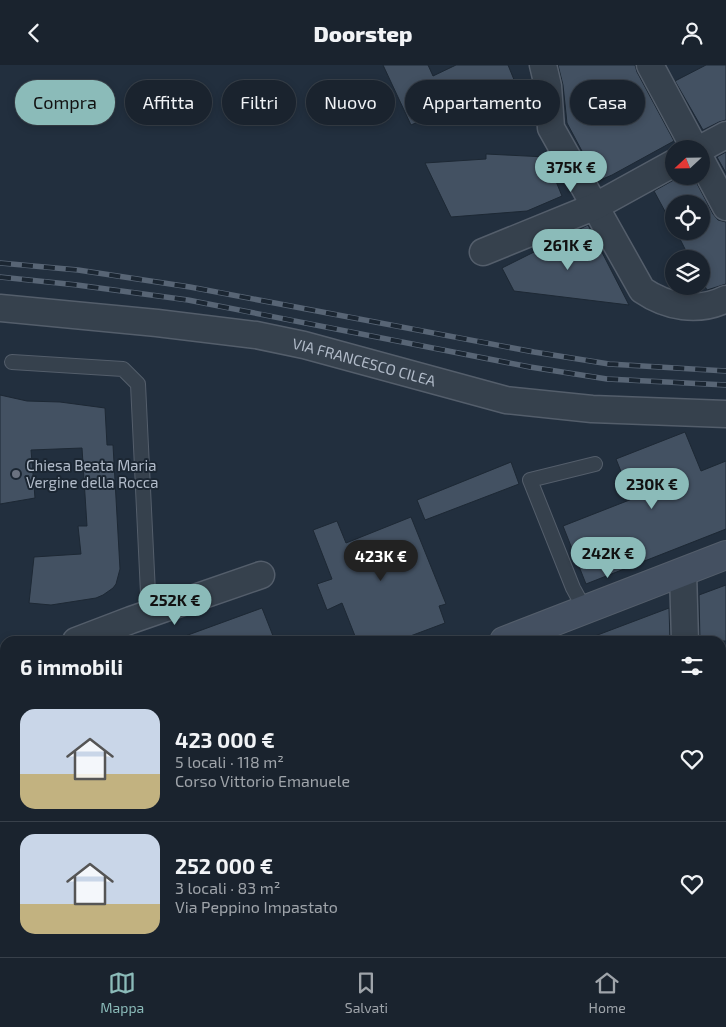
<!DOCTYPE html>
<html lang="it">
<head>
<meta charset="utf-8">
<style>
  body { margin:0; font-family:"Exo 2",sans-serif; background:#232b36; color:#f1f3f6; height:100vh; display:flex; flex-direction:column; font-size:19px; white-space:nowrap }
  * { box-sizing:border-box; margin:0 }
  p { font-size:16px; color:#9fa4aa }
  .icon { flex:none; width:28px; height:28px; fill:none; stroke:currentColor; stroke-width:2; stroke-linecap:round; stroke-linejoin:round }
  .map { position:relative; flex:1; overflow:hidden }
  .sheet { position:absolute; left:0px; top:571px; width:726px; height:321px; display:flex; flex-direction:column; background:#1a232e; border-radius:15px 15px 0 0; box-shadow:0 2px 8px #0003,0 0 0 1px #38404a }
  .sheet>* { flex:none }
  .hud { position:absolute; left:15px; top:15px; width:696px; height:45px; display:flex; gap:10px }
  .needle { width:32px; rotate:248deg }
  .buttons { position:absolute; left:665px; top:75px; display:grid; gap:10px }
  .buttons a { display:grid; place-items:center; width:45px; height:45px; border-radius:50%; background:#1a232e; box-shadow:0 2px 8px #0003,0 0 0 1px #38404a; font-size:25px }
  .price { position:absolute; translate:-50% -42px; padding:0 11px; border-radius:18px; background:#8bbbb9; color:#111; font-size:16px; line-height:32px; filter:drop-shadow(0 1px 2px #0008) }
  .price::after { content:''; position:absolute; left:50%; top:30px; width:15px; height:11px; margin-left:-8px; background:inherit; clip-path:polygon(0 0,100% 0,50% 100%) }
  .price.selected { background:#222; color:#fff }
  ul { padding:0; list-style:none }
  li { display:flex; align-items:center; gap:15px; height:125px; padding:0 20px }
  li+li { border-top:1px solid #38404a }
  li span { display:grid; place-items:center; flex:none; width:140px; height:100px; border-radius:15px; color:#555 }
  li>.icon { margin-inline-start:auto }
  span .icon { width:60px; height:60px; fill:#fffc; stroke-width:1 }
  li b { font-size:21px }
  h2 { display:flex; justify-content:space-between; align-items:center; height:60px; padding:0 20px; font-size:21px }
  .chip { padding:0 18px; border-radius:22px; background:#1a232e; box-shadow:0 2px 8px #0003,0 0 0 1px #38404a; font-size:18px; line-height:45px }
  .chip.selected { background:#8bbbb9; color:#111 }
  header { display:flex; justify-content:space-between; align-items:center; height:65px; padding:0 20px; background:#1a232e; font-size:22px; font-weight:800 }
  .tab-bar { display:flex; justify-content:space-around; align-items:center; height:70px; border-top:1px solid #38404a; background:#1a232e; font-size:14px; color:#9fa4aa }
  .tab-bar a { display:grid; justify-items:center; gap:2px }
  .tab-bar .selected { color:#8bbbb9 }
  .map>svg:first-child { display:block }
  .building { fill:#435162; stroke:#1d2834 }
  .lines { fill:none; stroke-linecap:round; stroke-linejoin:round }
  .service-casing { stroke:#545e6b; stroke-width:16 }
  .minor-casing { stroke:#545e6b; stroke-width:29 }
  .secondary-casing { stroke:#545e6b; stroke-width:30 }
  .service { stroke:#36414d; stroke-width:14 }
  .minor { stroke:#36414d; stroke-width:26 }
  .secondary { stroke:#445061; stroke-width:28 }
  .rail-casing { stroke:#586575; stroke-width:5.5 }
  .rail { stroke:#1b2632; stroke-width:4; stroke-dasharray:11; stroke-linecap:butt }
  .worship-dot { fill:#6b7280; stroke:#1b2632; stroke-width:2 }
  .labels { text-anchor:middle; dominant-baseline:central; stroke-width:4; stroke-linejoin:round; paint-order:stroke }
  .street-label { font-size:15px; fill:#b1bbc9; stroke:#1b2632 }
  .poi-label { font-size:15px; fill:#b1bbc9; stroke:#1b2632; text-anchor:start }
</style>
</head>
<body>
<header><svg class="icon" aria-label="back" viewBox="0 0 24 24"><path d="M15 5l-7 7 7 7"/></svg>Doorstep<svg class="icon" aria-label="person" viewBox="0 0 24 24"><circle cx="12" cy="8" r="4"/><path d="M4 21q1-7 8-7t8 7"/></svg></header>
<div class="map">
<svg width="726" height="892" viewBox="0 0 726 892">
  <rect width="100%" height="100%" fill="#222f3e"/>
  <!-- building -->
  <path class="building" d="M383,0H428L433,11L456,0H508L526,44L497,58L487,33L433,59L432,55L424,59L422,55L411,60Z
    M558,0H635L637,7L674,76L612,110L598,116L567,58L563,20Z
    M706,0H726V55L719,57L703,65L675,16Z
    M726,87V108L717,92Z
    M486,89L546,92L562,131L527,146L451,152L425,98L486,94Z
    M681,111H693L713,149L718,155L726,157V219L707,225L701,214V194H690L676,166H701V139H674V163L654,126Z
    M588,160L629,240L514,226L502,203Z
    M0,330L27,336L60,337L105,343L107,380H113L120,504L116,519L113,523L103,530L96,533L51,540L29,538L34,492L81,489L78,461H87L82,383L31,385L35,433L0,439Z
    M685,367L701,406L726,396V464L586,519L563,461L632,434L616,394Z
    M511,397L519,419L425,455L417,435Z
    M411,452L446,539L439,541L445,558L397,576H357L342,538L327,545L317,519L332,514L313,465L337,456L346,478Z
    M726,520V576H700L699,530Z
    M262,543L275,576H177V574Z
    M669,543L670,576H587V574Z"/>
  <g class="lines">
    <defs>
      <path id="service" d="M12,297L123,304L138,319L149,549
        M585,545L573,523L530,415L595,399"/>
      <g id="minor">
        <path d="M543,0L548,21L551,63L642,225C667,242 698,248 726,234"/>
        <path d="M650,0L695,84"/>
        <path d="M700,84L726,70"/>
        <path d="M701,95L726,142"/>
        <path d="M483,187L596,141L674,98"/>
        <path id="s1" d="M0,243L157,258L256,270L304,280L506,335L592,344L726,349"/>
        <path d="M683,507L685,576"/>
        <path d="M76,576L131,555L261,510"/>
        <path d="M0,621L5,633"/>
        <path d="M721,708L726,706"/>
        <path d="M692,888V892"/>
      </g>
      <path id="secondary" d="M504,576L726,490
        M0,829L5,825"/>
    </defs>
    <!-- service casing -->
    <use href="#service" class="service-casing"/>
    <!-- minor casing -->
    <use href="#minor" class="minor-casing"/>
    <!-- secondary casing -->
    <use href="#secondary" class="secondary-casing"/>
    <!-- service -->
    <use href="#service" class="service"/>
    <!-- minor -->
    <use href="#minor" class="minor"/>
    <!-- secondary -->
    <use href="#secondary" class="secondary"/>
    <defs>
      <path id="rail" d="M0,198L78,205L190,222L534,287L609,299L726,306
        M0,212L77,220L188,235L530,302L607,314L726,320"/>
    </defs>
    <!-- rail casing -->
    <use href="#rail" class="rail-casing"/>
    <!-- rail -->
    <use href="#rail" class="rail"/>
  </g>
  <!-- markers -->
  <circle class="worship-dot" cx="16" cy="409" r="5"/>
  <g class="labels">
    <!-- street labels -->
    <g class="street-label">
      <text stroke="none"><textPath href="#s1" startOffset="369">VIA FRANCESCO CILEA</textPath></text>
    </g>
    <!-- poi labels -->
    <g class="poi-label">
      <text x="26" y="400">Chiesa Beata Maria<tspan x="26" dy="17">Vergine della Rocca</tspan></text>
    </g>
  </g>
</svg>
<div class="buttons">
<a><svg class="needle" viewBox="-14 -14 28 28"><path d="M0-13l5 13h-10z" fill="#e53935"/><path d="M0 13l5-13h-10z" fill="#9fa4aa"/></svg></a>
<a><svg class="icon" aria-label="locate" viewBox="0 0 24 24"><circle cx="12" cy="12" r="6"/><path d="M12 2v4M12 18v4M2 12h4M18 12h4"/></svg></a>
<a><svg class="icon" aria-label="layers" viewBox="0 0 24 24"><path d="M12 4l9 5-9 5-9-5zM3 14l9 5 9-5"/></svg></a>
</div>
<b class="price" style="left:571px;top:128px">375K €</b>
<b class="price" style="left:568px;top:206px">261K €</b>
<b class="price" style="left:652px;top:445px">230K €</b>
<b class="price" style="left:608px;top:514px">242K €</b>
<b class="price selected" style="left:381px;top:517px">423K €</b>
<b class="price" style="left:175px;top:561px">252K €</b>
<div class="hud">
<a class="chip selected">Compra</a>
<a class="chip">Affitta</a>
<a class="chip">Filtri</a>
<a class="chip">Nuovo</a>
<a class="chip">Appartamento</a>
<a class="chip">Casa</a>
</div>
<section class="sheet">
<h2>6 immobili<svg class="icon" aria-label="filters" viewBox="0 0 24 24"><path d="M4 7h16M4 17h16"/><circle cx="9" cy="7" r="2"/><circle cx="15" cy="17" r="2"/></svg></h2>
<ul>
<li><span style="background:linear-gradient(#c9d6e8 65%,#c2b280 0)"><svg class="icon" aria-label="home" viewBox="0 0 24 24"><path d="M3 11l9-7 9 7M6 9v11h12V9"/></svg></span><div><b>423 000 €</b><p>5 locali · 118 m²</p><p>Corso Vittorio Emanuele</p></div><svg class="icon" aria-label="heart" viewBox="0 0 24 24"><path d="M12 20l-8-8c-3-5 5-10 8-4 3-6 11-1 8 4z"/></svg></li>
<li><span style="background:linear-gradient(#c9d6e8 70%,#c2b280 0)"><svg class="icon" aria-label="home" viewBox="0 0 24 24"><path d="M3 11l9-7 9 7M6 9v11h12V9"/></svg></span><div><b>252 000 €</b><p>3 locali · 83 m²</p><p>Via Peppino Impastato</p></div><svg class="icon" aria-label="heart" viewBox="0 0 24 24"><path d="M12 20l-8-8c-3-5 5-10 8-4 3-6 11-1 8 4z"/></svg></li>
</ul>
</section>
</div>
<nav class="tab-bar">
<a class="selected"><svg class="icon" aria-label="map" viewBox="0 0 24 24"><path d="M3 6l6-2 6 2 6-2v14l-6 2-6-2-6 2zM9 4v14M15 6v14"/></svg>Mappa</a>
<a><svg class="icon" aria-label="saved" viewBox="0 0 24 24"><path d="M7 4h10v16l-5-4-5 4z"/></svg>Salvati</a>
<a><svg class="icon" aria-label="home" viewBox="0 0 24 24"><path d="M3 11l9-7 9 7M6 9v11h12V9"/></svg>Home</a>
</nav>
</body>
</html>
